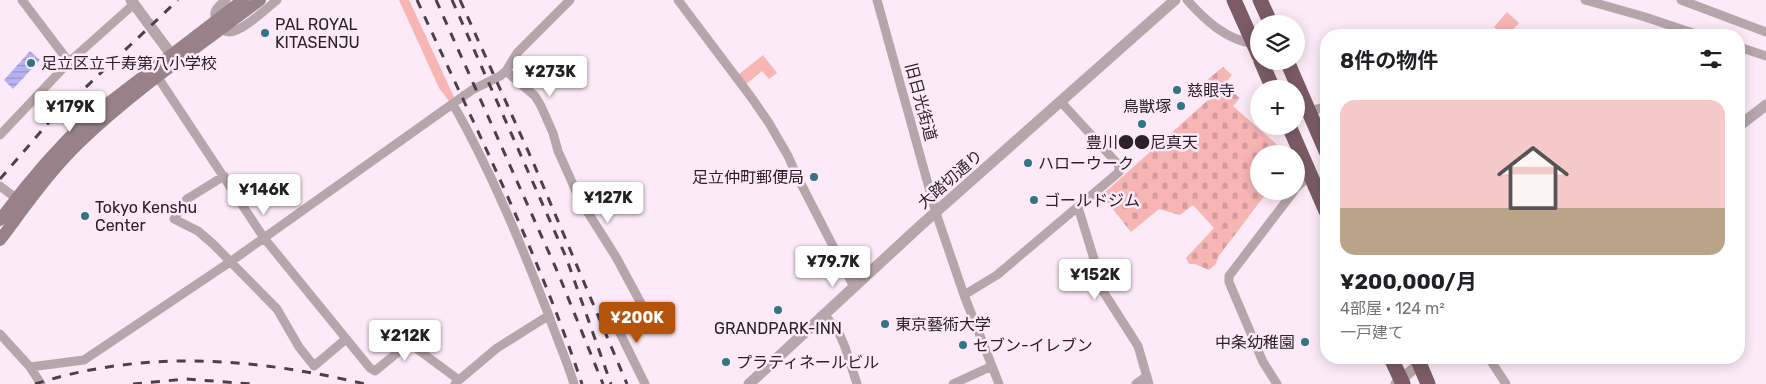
<!DOCTYPE html>
<html lang="ja">
<head>
<meta charset="utf-8">
<style>
  body { margin:0; font-family:Rubik,"Noto Sans JP",sans-serif; background:#f2f2f2; color:#202124; height:100vh; display:flex; flex-direction:column; font-size:19px; white-space:nowrap }
  * { box-sizing:border-box; margin:0 }
  p { font-size:16px; color:#757577 }
  .icon { flex:none; width:28px; height:28px; fill:none; stroke:currentColor; stroke-width:2; stroke-linecap:round; stroke-linejoin:round }
  .map { position:relative; flex:1; overflow:hidden }
  .panel { position:absolute; left:1320px; top:29px; width:425px; height:335px; display:flex; flex-direction:column; background:#fff; border-radius:20px; box-shadow:0 2px 12px #0003 }
  .panel>* { flex:none }
  .buttons { position:absolute; left:1250px; top:15px; display:grid; gap:10px }
  .buttons a { display:grid; place-items:center; width:55px; height:55px; border-radius:50%; background:#fff; box-shadow:0 2px 12px #0003; font-size:25px }
  .price { position:absolute; translate:-50% -42px; padding:0 11px; border-radius:5px; background:#fff; color:#222; font-size:16px; line-height:32px; filter:drop-shadow(0 1px 2px #0008) }
  .price::after { content:''; position:absolute; left:50%; top:30px; width:15px; height:11px; margin-left:-8px; background:inherit; clip-path:polygon(0 0,100% 0,50% 100%) }
  .price.on { background:#b45309; color:#fff }
  ul { padding:0; list-style:none }
  li { display:grid; align-content:center; gap:10px; height:265px; padding:0 20px }
  li+li { border-top:1px solid #e0e0e0 }
  li span { display:grid; place-items:center; height:155px; border-radius:15px; color:#555 }
  li>.icon { margin-inline-start:auto }
  span .icon { width:90px; height:90px; fill:#fffc; stroke-width:1 }
  li b { font-size:21px }
  h2 { display:flex; justify-content:space-between; align-items:center; height:60px; padding:0 20px; font-size:21px }
  .map>svg:first-child { display:block }
  .grass { fill:url(#grass-tufts) }
  .cemetery { fill:url(#cemetery-stones) }
  .green { fill:#f7b5b4 }
  .water { fill:url(#water-rules) }
  .lines { fill:none; stroke-linecap:round; stroke-linejoin:round }
  .minor { stroke:#b6a5aa; stroke-width:9 }
  .tertiary { stroke:#b6a5aa; stroke-width:11 }
  .secondary { stroke:#998189; stroke-width:12 }
  .trunk { stroke:#7b5c66; stroke-width:15 }
  .rail { stroke:#4d404a; stroke-width:3; stroke-dasharray:9 9; stroke-linecap:butt }
  .poi-dot { fill:#327585; stroke:#fdeaf8; stroke-width:2 }
  .labels { text-anchor:middle; dominant-baseline:central; stroke-width:5; stroke-linejoin:round; paint-order:stroke }
  .poi-label { font-size:16px; fill:#2c212a; stroke:#fdeaf8; text-anchor:start }
  .street-label { font-size:16px; fill:#2c212a; stroke:#fdeaf8 }
</style>
</head>
<body>
<div class="map">
<svg width="1766" height="384" viewBox="0 0 1766 384">
  <defs>
    <pattern id="grass-tufts" width="24" height="20" patternUnits="userSpaceOnUse" patternTransform="scale(1.25)"><rect width="24" height="20" fill="#f7b5b4"/><path d="M3 7l-1-3M5 7V3M7 7l1-3M15 17l-1-3M17 17v-4M19 17l1-3" fill="none" stroke="#d49b9b"/></pattern>
    <pattern id="cemetery-stones" width="16" height="16" patternUnits="userSpaceOnUse" patternTransform="scale(1.25)"><rect width="16" height="16" fill="#f7b5b4"/><path d="M2 7V4a2 2 0 0 1 4 0v3zM10 15v-3a2 2 0 0 1 4 0v3z" fill="#d49b9b"/></pattern>
    <pattern id="water-rules" width="6" height="5" patternUnits="userSpaceOnUse" patternTransform="scale(1.25)"><rect width="6" height="5" fill="#b7b3f3"/><path d="M0 2.5h6" fill="none" stroke="#9591c5"/></pattern>
  </defs>
  <rect width="100%" height="100%" fill="#fdeaf8"/>
  <!-- grass -->
  <path class="grass" d="M1507,12L1519,23L1508,35H1503L1494,27Z"/>
  <!-- cemetery -->
  <path class="cemetery" d="M1223,67L1232,75L1224,85L1240,98L1233,106L1282,149L1284,154H1259V191H1268L1218,257L1216,264L1209,270L1195,264H1189L1186,258L1214,228L1193,205L1180,215L1159,209L1131,232L1102,195L1218,91L1208,79Z"/>
  <!-- green -->
  <path class="green" d="M399,0H409L454,97L449,101L439,88Z
    M763,55L777,73L769,79L762,71L746,84L738,75Z"/>
  <!-- water -->
  <path class="water" d="M30,51L40,60L13,89L4,80Z"/>
  <g class="lines">
    <!-- minor -->
    <path class="minor" d="M22,0L69,62
      M678,0L751,97L769,123L788,156L797,176L854,287
      M877,0L936,213L964,295L999,384
      M1187,0C1206,21 1225,39 1254,44
      M1585,0L1645,17L1699,35
      M1681,0L1766,32
      M216,20C212,10 219,6 226,0
      M222,29C225,31 225,32 229,32C242,32 267,8 277,0
      M1739,47L1766,56
      M506,71L535,96L541,106L553,133L558,151L580,200L616,257L644,309L639,315L618,329L645,384
      M155,73L264,238L370,368L375,371L409,343L459,380L455,384
      M453,104C491,171 521,244 549,316C557,339 567,361 574,384
      M1309,111L1326,107
      M0,135L69,62L134,4
      M224,176L187,199L174,219L198,231L213,244L277,309L299,347L314,366L346,339
      M0,186L20,201
      M1296,188L1310,175
      M1078,207L1094,259L1092,274L1138,346L1149,384
      M964,295L997,275L1119,172V166L1115,161L1061,102
      M824,314L838,331L845,347L857,384
      M0,334L30,367L41,384
      M1489,358L1506,384
      M30,367L84,360L230,262L472,90L500,76L506,71L517,53L570,0
      M459,380L497,348L548,316
      M953,384L992,366
      M1136,384L1147,376
      M1277,384L1263,362L1229,282V276L1294,191"/>
    <!-- tertiary -->
    <path class="tertiary" d="M131,0L176,61
      M1739,126L1766,105
      M749,384L920,226L1175,0
      M1396,384L1426,358"/>
    <!-- secondary -->
    <path class="secondary" d="M0,220C27,183 56,149 89,118L243,0
      M0,240C25,207 49,172 79,143C134,90 199,46 260,0"/>
    <!-- trunk -->
    <path class="trunk" d="M1234,0L1259,56
      M1260,0L1271,24
      M1261,61L1273,89
      M1287,61L1326,151
      M1289,126L1326,211
      M1391,358L1403,384
      M1417,358L1428,384"/>
    <!-- rail -->
    <path class="rail" d="M417,0C475,127 538,252 582,384
      M436,0L558,273L603,384
      M452,0L566,257L611,384
      M460,0L533,162L627,384
      M0,179L50,121L178,0
      M35,384C145,349 255,358 365,384
      M133,384L186,379L252,384"/>
  </g>
  <!-- markers -->
  <g class="poi-dot">
    <circle cx="265" cy="33" r="5"/>
    <circle cx="31" cy="63" r="5"/>
    <circle cx="1177" cy="90" r="5"/>
    <circle cx="1181" cy="106" r="5"/>
    <circle cx="1142" cy="124" r="5"/>
    <circle cx="1028" cy="163" r="5"/>
    <circle cx="814" cy="177" r="5"/>
    <circle cx="1034" cy="200" r="5"/>
    <circle cx="85" cy="216" r="5"/>
    <circle cx="778" cy="310" r="5"/>
    <circle cx="885" cy="324" r="5"/>
    <circle cx="1305" cy="342" r="5"/>
    <circle cx="963" cy="345" r="5"/>
    <circle cx="726" cy="362" r="5"/>
  </g>
  <g class="labels">
    <!-- poi labels -->
    <g class="poi-label">
      <text x="275" y="24">PAL ROYAL<tspan x="275" dy="18">KITASENJU</tspan></text>
      <text x="41" y="63">足立区立千寿第八小学校</text>
      <text x="1187" y="90">慈眼寺</text>
      <text x="1171" y="106" text-anchor="end">鳥獣塚</text>
      <text x="1142" y="142" text-anchor="middle">豊川●●尼真天</text>
      <text x="1038" y="163">ハローウーク</text>
      <text x="804" y="177" text-anchor="end">足立仲町郵便局</text>
      <text x="1044" y="200">ゴールドジム</text>
      <text x="95" y="207">Tokyo Kenshu<tspan x="95" dy="18">Center</tspan></text>
      <text x="895" y="324">東京藝術大学</text>
      <text x="778" y="328" text-anchor="middle">GRANDPARK-INN</text>
      <text x="1295" y="342" text-anchor="end">中条幼稚園</text>
      <text x="973" y="345">セブン-イレブン</text>
      <text x="736" y="362">プラティネールビル</text>
    </g>
    <!-- street labels -->
    <g class="street-label">
      <text transform="translate(921 102) rotate(75)">旧日光街道</text>
      <text transform="translate(950 179) rotate(-41)">大踏切通り</text>
    </g>
  </g>
</svg>
<div class="buttons">
<a><svg class="icon" aria-label="layers" viewBox="0 0 24 24"><path d="M12 4l9 5-9 5-9-5zM3 14l9 5 9-5"/></svg></a>
<a>+</a>
<a>−</a>
</div>
<b class="price" style="left:550px;top:98px">¥273K</b>
<b class="price" style="left:70px;top:133px">¥179K</b>
<b class="price" style="left:264px;top:216px">¥146K</b>
<b class="price" style="left:608px;top:224px">¥127K</b>
<b class="price" style="left:833px;top:288px">¥79.7K</b>
<b class="price" style="left:1095px;top:301px">¥152K</b>
<b class="price on" style="left:637px;top:344px">¥200K</b>
<b class="price" style="left:405px;top:362px">¥212K</b>
<section class="panel">
<h2>8件の物件<svg class="icon" aria-label="filters" viewBox="0 0 24 24"><path d="M4 7h16M4 17h16"/><circle cx="9" cy="7" r="2"/><circle cx="15" cy="17" r="2"/></svg></h2>
<ul>
<li><span style="background:linear-gradient(#f6c9c9 70%,#b9a48a 0)"><svg class="icon" aria-label="home" viewBox="0 0 24 24"><path d="M3 11l9-7 9 7M6 9v11h12V9"/></svg></span><div><b>¥200,000/月</b><p>4部屋 · 124 m²</p><p>一戸建て</p></div></li>
</ul>
</section>
</div>
</body>
</html>
